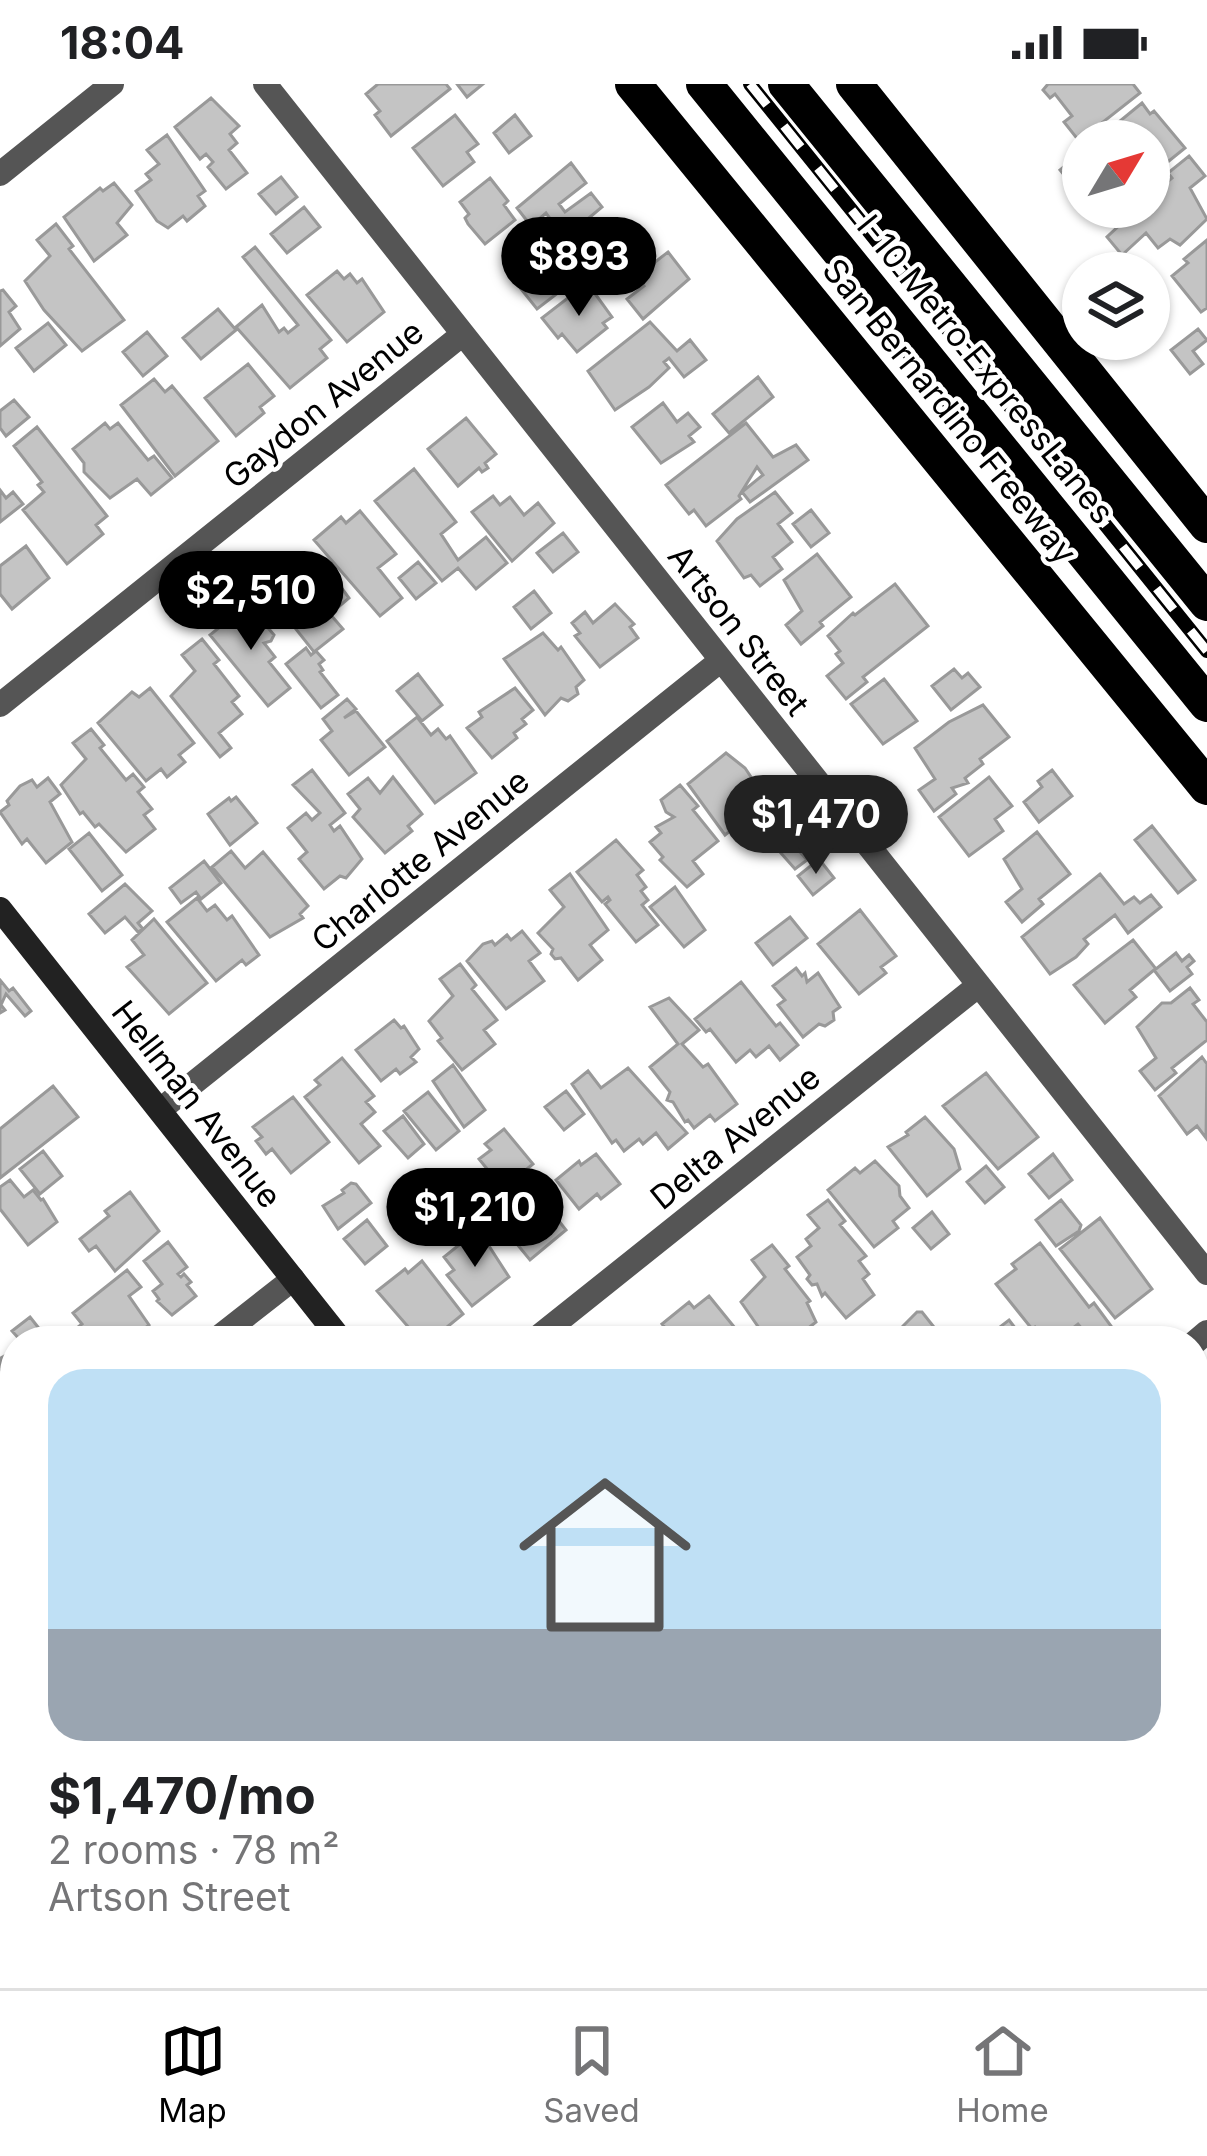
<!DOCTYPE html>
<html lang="en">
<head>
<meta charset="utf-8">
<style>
  body { margin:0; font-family:Inter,sans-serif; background:#f2f2f2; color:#202124; height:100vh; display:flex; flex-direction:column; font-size:45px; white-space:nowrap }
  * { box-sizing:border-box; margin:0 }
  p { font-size:39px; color:#757577 }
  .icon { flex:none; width:66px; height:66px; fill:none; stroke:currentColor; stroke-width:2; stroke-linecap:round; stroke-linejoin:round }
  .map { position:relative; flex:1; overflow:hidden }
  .panel { position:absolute; left:0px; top:1242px; width:1209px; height:663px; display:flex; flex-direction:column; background:#fff; border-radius:48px 48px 0 0; box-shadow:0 3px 9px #0004 }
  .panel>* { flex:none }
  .needle { width:78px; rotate:52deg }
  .fabs { position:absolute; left:1062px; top:36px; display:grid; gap:24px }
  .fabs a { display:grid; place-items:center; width:108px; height:108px; border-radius:50%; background:#fff; box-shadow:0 3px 9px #0004; font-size:60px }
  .price { position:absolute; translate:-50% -102px; padding:0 27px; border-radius:42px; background:#000; color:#fff; font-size:39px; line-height:78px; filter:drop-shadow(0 3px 6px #0008) }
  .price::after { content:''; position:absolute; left:50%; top:72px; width:36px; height:27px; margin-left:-18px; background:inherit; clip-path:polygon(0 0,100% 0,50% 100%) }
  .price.current { background:#222; color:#fff }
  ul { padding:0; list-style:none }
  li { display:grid; align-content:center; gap:24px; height:636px; padding:0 48px }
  li span { display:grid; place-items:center; height:372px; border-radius:36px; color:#555 }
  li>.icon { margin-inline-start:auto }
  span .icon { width:216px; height:216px; fill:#fffc; stroke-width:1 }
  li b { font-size:51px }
  .status { display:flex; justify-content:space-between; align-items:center; height:84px; padding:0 60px; background:#fff; direction:ltr }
  .status svg { height:33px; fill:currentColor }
  .dock { display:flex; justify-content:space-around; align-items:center; height:168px; border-top:3px solid #e0e0e0; background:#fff; font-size:33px; color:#757577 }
  .dock a { display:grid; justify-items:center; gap:6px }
  .dock .current { color:#000 }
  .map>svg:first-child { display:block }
  .building { fill:#c4c4c4; stroke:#999; stroke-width:3 }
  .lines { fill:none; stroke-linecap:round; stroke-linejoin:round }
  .lane { stroke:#555; stroke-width:16 }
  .street { stroke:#555; stroke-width:24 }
  .secondary { stroke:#222; stroke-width:24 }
  .highway { stroke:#000; stroke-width:36 }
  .rail-casing { stroke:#000; stroke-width:14 }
  .rail { stroke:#fff; stroke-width:9; stroke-dasharray:27; stroke-linecap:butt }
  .labels { text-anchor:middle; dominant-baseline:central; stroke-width:9; stroke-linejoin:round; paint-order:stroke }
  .street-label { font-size:33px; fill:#000; stroke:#fff }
</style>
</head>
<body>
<div class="status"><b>18:04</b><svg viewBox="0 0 49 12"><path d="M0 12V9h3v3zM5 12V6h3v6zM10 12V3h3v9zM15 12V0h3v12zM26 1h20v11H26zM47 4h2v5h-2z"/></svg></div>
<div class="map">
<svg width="1207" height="1904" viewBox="0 0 1207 1904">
  <rect width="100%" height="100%" fill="#fff"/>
  <!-- building -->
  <path class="building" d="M378,0H446L450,5L391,52L375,31L380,27L366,10Z
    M457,0H483L467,13Z
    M1048,0H1133L1140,9L1079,57L1064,38L1072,32L1055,10L1050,14L1043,6Z
    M211,14L239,42L230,50L237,59L229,66L247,89L226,105L208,83L213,78L206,70L200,75L175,43Z
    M1142,19L1150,30L1154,27L1185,64L1149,93V57H1128L1124,52L1128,48L1120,37Z
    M455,31L478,60L467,68L474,78L443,102L413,64Z
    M515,31L531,52L509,69L494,49Z
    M167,51L205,107L198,112L205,122L187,137L183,132L168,144L157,137L136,107L151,96L146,90L159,80L147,66Z
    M1083,67V94L1073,102L1060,86Z
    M1189,72L1205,92L1190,104L1207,135L1180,161L1170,155L1158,164L1146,149L1122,171L1107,153L1139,123H1149V113L1172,94L1168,89Z
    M571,79L586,99L559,120L565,128L591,109L602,123L584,138L604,163L558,199L563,205L537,225L521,205L538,191L517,158L530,152L549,133L546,129L531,142L517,124Z
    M281,93L297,113L276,130L259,110Z
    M490,94L508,117L504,121L515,136L485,160L468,140L465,134L469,130L460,118Z
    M114,99L132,121L117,139L127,151L94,177L64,133L100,104L103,107Z
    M304,123L320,143L287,169L271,150Z
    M56,140L73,162L69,165L124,236L82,267L44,226L25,197L50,172L37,156Z
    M1207,156V224L1201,228L1172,192L1188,179L1184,175Z
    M255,163L331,256L320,265L327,274L290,304L236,243L262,221L279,248L284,244L288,249L298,241L243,173Z
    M668,168L689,195L643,235L627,215L644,202L636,193Z
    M337,187L344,195L350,190L357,199L362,195L384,228L347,258L307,211Z
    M588,200L612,233L603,239L607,244L577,268L562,250L558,254L542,234L573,210L581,220L583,218L576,209Z
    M3,206L16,222L9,228L20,245L0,262V207Z
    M218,225L236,246L201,275L183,254Z
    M650,238L677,267L690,256L706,276L684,293L669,274L664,278L669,284L649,303L615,326L588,287Z
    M48,239L66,261L34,287L16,264Z
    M1198,245L1207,256L1193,267L1203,280L1190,290L1171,266Z
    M147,248L167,272L143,292L123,268Z
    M248,280L274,312L260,323L264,329L236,352L205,314Z
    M758,293L773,313L729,349L713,330Z
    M154,295L165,308L172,302L218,357L175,392L121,321Z
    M14,316L29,333L6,352L0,344V327Z
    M663,319L677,338L688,329L700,343L689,352L694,358L661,379L632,343Z
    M466,334L496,370L485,379L488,384L482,388L479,384L458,402L428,365Z
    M105,339L110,345L118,339L148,376L154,372L172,394L151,411L137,395L110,414L84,388V379L73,365Z
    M746,339L773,373L796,361L808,376L750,418L742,408L763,391L757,383L739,412L741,415L706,442L694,426L689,430L666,401Z
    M37,343L107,432L96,441L103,450L67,480L23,426L44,408L38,401L42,398L14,362Z
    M414,385L456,438L441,450L458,476L486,453L507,479L476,505L458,484L442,497L375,417Z
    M0,406L6,414L13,408L23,420L0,438Z
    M775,408L792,429L778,440L792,458L773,473L782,485L760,502L751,491L744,494L717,457L737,435Z
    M493,412L500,421L510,413L524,431L538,419L554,439L512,477L472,428Z
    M811,426L829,449L811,463L793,440Z
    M360,427L396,470L378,484L402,514L380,532L314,456L341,433L346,439Z
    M563,449L578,468L553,488L537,469Z
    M26,462L49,494L12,525L0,510V482Z
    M817,470L851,513L820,538L823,542L801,560L786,541L802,527L784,496Z
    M303,476L316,493L327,484L349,514L330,530L343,545L314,568L265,506Z
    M418,478L436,499L416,515L399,494Z
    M895,500L928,542L863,593L867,598L846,615L827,592L843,579L836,570L840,567L828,552L853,529L855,531Z
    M534,507L551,529L531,545L514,523Z
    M248,520L274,551L271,557L264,559L275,573L269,578L290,604L268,622L210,551Z
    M615,520L634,540L630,543L638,554L600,583L575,552L580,549L572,539L585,528L593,539Z
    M543,549L558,566L561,563L584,596L576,603L578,610L568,617L561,614L545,631L504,575Z
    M202,555L219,576L214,580L239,612L232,618L242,630L219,649L231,664L220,673L171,612L195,587L182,571Z
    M306,564L311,571L316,567L324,576L319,580L323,586L320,588L338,611L321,624L286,580Z
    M954,585L962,594L968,589L980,603L951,626L932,602Z
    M418,590L442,621L422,637L397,607Z
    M884,595L917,637L883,660L851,620Z
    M150,604L194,659L179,671L185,678L167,693L161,685L146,697L98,639L132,608L139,613Z
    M515,604L533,626L522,635L526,640L514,649L517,654L492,674L467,644L482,633L479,628Z
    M347,615L356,625L344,634L356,627L385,663L349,691L321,656L332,647L323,635Z
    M983,621L1009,653L980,675L983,680L965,694L968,699L952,704L956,710L934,727L919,706L935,695L915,664L949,638Z
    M417,633L431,651L438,645L446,655L450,652L476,689L435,719L387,657Z
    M91,645L104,661L100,664L126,696L133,690L144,703L138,708L152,725L144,731L155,745L126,768L99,740L95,743L83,728L80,730L61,701L86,675L73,659Z
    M726,669L745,684L767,717L725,751L688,700Z
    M312,686L345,729L330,741L334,747L340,742L362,775L346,794L340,792L324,805L299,775L307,768L288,744L306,729L312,736L320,729L293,701Z
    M1052,686L1072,712L1039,738L1024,718L1042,703L1038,697Z
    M393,693L422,730L408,742L412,747L385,769L353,733L360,725L348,710L368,694L380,709Z
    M989,693L1012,722L995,735L1003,747L969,772L939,733Z
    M48,694L60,710L50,718L72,758L46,779L27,755L22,760L0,728L9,721L7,717L20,702L32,696L37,703Z
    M680,701L698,722L693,726L718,757L693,777L703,790L687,803L660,776L663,773L650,758L661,749L656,743L674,733L666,728L661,716Z
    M236,713L257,739L230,761L208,730L229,714L231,717Z
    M1152,742L1195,796L1178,809L1135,756Z
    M794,743L809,761L800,768L807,776L795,785L772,759Z
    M1037,748L1070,790L1039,815L1043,820L1022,838L1006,818L1022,805L1004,775Z
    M89,749L122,791L102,807L69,765Z
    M616,756L643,786L637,791L646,803L641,807L648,816L642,821L658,841L636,858L605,820L610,816L608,813L602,818L577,788Z
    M231,767L245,784L263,768L308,822L300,830L303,834L270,853L212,783Z
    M819,775L834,794L813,811L798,792Z
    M204,777L221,799L201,815L196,808L181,819L170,804Z
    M570,790L608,846L590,861L602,876L578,896L561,874L555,875L551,870L553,865L538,849L564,823L550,806Z
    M1100,790L1124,820L1134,813L1140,819L1151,811L1161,823L1128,849L1115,831L1084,855L1088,860L1076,873L1050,890L1022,853Z
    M125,800L152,827L138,839L143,845L138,848L125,833L105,849L89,830Z
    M675,803L705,846L684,863L650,823Z
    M197,814L207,827L215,821L227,836L232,832L259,871L246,881L242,876L216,897L167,838Z
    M860,826L896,872L881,883L886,889L859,910L818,860Z
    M790,833L807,854L773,881L756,859Z
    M154,835L207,899L169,930L127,883L144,871L132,856Z
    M522,847L540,869L529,877L544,897L506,925L467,877L483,860L492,857L495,861L507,851L511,856Z
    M1133,856L1156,885L1176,869L1182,877L1189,871L1194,877L1187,883L1192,890L1170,907L1154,886L1130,906L1136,913L1105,939L1074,901Z
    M460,880L476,901L472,905L497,936L484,946L495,960L462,986L438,957L442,954L429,937L453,912L440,895Z
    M796,884L802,892L805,889L807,898L818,889L840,923L833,928L834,936L825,942L819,940L803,953L778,921L785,916L773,902Z
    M0,896L9,907L13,904L31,927L25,932L6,910L1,921L5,926L0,929Z
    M741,898L776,942L780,939L798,961L780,976L769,962L756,973L750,966L736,978L710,945L706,948L695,935Z
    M1190,904L1199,916L1193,920L1207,938V956L1172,984L1176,989L1155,1006L1140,987L1156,974L1137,943L1162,919H1171Z
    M669,914L699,946L682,960L703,983L708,980L737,1020L715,1037L710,1031L694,1044L688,1036L685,1038L673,1018L667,1016L670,1008L650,983L678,960L650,923Z
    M394,936L401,944L404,942L419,965L411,973L416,978L400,990L396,985L381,997L356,966Z
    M1202,973L1207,980L1206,1054L1197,1042L1187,1050L1159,1012Z
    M342,974L374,1012L366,1018L375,1028L361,1040L380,1062L359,1079L305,1013L320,1001L315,996Z
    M453,981L485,1026L464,1043L433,997Z
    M628,984L687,1049L668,1065L656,1049L643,1060L639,1055L624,1067L616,1056L612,1059L572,1000L588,987L601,1004Z
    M986,989L1038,1053L998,1085L943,1022Z
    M53,1002L78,1033L0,1094V1045Z
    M566,1007L584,1030L564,1046L545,1023Z
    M428,1008L459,1047L436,1066L404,1027Z
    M293,1013L329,1058L291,1089L272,1065L266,1070L256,1057L262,1053L253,1043Z
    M403,1032L424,1060L408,1074L384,1047Z
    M925,1033L954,1065L960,1085L927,1112L888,1063L908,1051L906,1048Z
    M504,1045L533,1080L511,1098L528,1119L540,1113L566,1146L530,1176L481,1116L501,1102L479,1075L491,1066L485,1060Z
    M43,1067L62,1092L40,1110L20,1085Z
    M596,1070L620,1100L601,1115L597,1110L579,1125L556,1096L579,1077L581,1081Z
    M1053,1070L1072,1096L1049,1114L1029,1090Z
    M875,1077L899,1102L900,1112L909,1124L893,1137L898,1144L874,1163L828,1106L855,1084L860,1089Z
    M986,1082L1004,1103L985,1119L967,1098Z
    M10,1096L24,1113L33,1106L41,1116L43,1115L57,1138L28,1161L0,1125V1103Z
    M351,1099L356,1100L371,1119L338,1145L323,1122L344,1109L342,1106Z
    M460,1102L478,1124L445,1150L427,1128Z
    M130,1108L159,1147L115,1187L96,1162L89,1167L80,1155L109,1132L105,1127Z
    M828,1116L845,1137L840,1141L866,1172L859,1177L869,1190L863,1195L874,1211L846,1234L825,1209L822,1212L817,1200L812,1201L807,1195L810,1191L797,1173L811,1162L806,1155L819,1144L808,1131Z
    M1061,1116L1081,1141L1079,1147L1056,1162L1036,1136Z
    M932,1128L949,1150L931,1165L913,1144Z
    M1100,1134L1152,1205L1115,1234L1060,1165Z
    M367,1136L387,1162L365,1180L344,1155Z
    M469,1153L472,1157L475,1154L482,1163L487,1159L509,1193L472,1222L447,1191L454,1186L444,1173Z
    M168,1158L187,1183L178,1190L181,1193L184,1190L191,1198L187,1201L196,1212L172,1231L157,1217L159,1215L153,1207L162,1200L144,1177Z
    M1040,1159L1089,1223L1094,1219L1111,1242L1092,1257L1078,1240L1063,1252L1060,1249L1047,1257L1035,1243L1032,1245L996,1200L1016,1185L1012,1180Z
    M772,1161L789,1182L785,1185L810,1217L807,1219L816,1238L792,1257H768L741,1218L765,1193L752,1176Z
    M422,1177L463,1230L430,1257L417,1253L377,1207L405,1185L408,1189Z
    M127,1186L141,1203L129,1212L149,1241L129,1257H60L82,1240L73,1229Z
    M709,1212L735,1244L737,1250L732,1257H676L662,1240L689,1218L694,1224Z
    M917,1228H922L945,1257H913L902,1243Z
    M30,1233L49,1257H21L12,1247Z
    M1009,1236L1025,1257L957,1255L979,1244L987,1253Z
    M15,1266V1303L0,1284L1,1274Z
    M1194,1374L1207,1385V1422L1194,1429Z
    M0,1560L15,1582V1625L3,1610L0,1612Z
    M1207,1607V1659L1194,1670V1618Z
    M7,1710L15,1719V1747L2,1758L0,1716Z
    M15,1820V1875L0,1850V1832Z
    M36,1890H94L100,1898L93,1904H38L34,1899L40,1894Z
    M510,1890H547L558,1904H521Z
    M630,1890H689L695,1901L631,1904L624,1895Z
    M919,1890H963L945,1904L929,1903Z"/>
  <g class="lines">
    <!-- lane -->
    <path class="lane" d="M275,1890L286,1904
      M490,1904L492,1890"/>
    <!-- street -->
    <path class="street" d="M265,0L1207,1189
      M0,90L112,0
      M0,621L463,250
      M160,1026L720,577
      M214,1257L293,1195
      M533,1257L979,901
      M1194,1259L1207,1248
      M0,1427L15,1415
      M1194,1792L1207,1781
      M234,1904L251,1890
      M1056,1904L1073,1890"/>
    <!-- secondary -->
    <path class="secondary" d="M0,825L342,1257
      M840,1890L851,1904"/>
    <!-- highway -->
    <path class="highway" d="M633,0L1207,703
      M704,0L1207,620
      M786,0L1207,519
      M854,0L1207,441"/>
    <defs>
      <path id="rail" d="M750,0L1207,567"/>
    </defs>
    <!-- rail casing -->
    <use href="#rail" class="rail-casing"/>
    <!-- rail -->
    <use href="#rail" class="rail"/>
  </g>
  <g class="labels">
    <!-- street labels -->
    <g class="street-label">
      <text transform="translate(986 285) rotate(51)">I-10 Metro ExpressLanes</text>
      <text transform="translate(323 320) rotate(-39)">Gaydon Avenue</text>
      <text transform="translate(950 327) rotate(51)">San Bernardino Freeway</text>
      <text transform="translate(739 546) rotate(52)">Artson Street</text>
      <text transform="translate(420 776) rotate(-39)">Charlotte Avenue</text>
      <text transform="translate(197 1020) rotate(52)">Hellman Avenue</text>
      <text transform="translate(735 1053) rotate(-39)">Delta Avenue</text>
    </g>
  </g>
</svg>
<div class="fabs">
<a><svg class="needle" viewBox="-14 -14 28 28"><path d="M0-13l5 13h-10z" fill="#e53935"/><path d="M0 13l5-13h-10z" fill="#757577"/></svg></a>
<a><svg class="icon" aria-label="layers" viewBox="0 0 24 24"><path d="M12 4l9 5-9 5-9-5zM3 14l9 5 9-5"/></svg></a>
</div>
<b class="price" style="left:579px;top:235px">$893</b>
<b class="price" style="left:251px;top:569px">$2,510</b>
<b class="price current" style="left:816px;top:793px">$1,470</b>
<b class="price" style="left:475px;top:1186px">$1,210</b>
<section class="panel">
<ul>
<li><span style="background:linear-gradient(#bfe0f5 70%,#9aa5b1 0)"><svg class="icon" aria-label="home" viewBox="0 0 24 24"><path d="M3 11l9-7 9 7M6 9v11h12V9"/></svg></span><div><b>$1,470/mo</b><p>2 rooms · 78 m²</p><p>Artson Street</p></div></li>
</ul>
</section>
</div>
<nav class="dock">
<a class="current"><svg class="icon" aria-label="map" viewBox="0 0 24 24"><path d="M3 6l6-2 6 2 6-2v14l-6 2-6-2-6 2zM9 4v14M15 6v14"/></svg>Map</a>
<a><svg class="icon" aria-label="saved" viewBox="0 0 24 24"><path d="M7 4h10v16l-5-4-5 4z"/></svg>Saved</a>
<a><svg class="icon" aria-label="home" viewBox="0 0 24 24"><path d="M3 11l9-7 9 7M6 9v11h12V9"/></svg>Home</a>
</nav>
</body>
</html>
